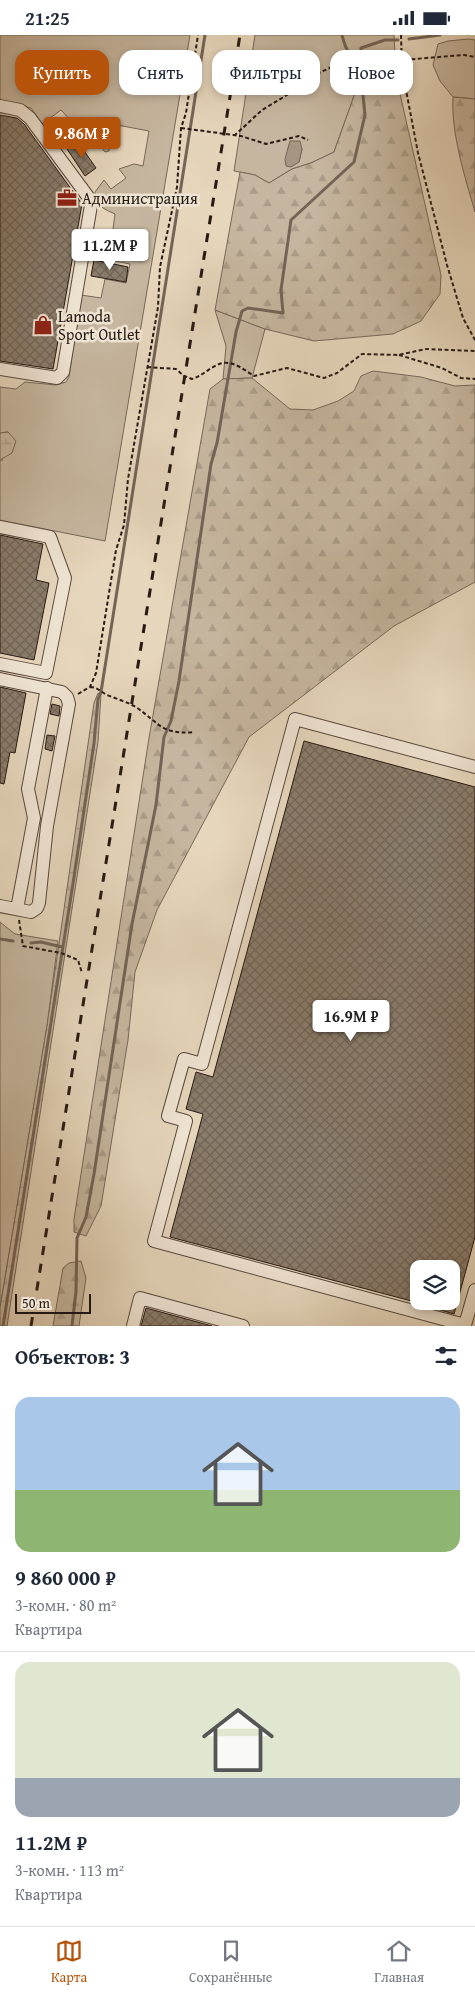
<!DOCTYPE html>
<html lang="ru">
<head>
<meta charset="utf-8">
<style>
  body { margin:0; font-family:"Gentium Book Plus",serif; background:#f2f2f3; color:#1f2937; height:100vh; display:flex; flex-direction:column; font-size:19px; white-space:nowrap }
  * { box-sizing:border-box; margin:0 }
  p { font-size:16px; color:#747a83 }
  .icon { flex:none; width:28px; height:28px; fill:none; stroke:currentColor; stroke-width:2; stroke-linecap:round; stroke-linejoin:round }
  .map { position:relative; height:1291px; overflow:hidden }
  .drawer { display:flex; flex-direction:column; background:#fff; flex:1 }
  .drawer>* { flex:none }
  .top-card { position:absolute; left:15px; top:15px; width:445px; height:45px; display:flex; gap:10px }
  .controls { position:absolute; left:410px; top:1225px; display:grid; gap:10px }
  .controls a { display:grid; place-items:center; width:50px; height:50px; border-radius:10px; background:#fff; box-shadow:0 2px 8px #0003; font-size:25px }
  .scale { position:absolute; left:15px; bottom:12px; width:76px; box-sizing:border-box; padding-left:5px; border:2px solid #271a14; border-top:0; font-size:14px; line-height:18px; white-space:nowrap; color:#271a14; -webkit-text-stroke:4px #efe4d3; paint-order:stroke }
  .price { position:absolute; translate:-50% -42px; padding:0 11px; border-radius:5px; background:#fff; color:#222; font-size:16px; line-height:32px; filter:drop-shadow(0 1px 2px #0008) }
  .price::after { content:''; position:absolute; left:50%; top:30px; width:15px; height:11px; margin-left:-8px; background:inherit; clip-path:polygon(0 0,100% 0,50% 100%) }
  .price.current { background:#b45309; color:#fff }
  ul { padding:0; list-style:none }
  li { display:grid; align-content:center; gap:10px; height:265px; padding:0 15px }
  li+li { border-top:1px solid #e0e1e3 }
  li span { display:grid; place-items:center; height:155px; border-radius:15px; color:#555 }
  li>.icon { margin-inline-start:auto }
  span .icon { width:90px; height:90px; fill:#fffc; stroke-width:1 }
  li b { font-size:21px }
  h2 { display:flex; justify-content:space-between; align-items:center; height:60px; padding:0 15px; font-size:21px }
  .pill { padding:0 18px; border-radius:15px; background:#fff; box-shadow:0 2px 8px #0003; font-size:18px; line-height:45px }
  .pill.current { background:#b45309; color:#fff }
  .status { display:flex; justify-content:space-between; align-items:center; height:35px; padding:0 25px; background:#fff; direction:ltr }
  .status svg { height:14px; fill:currentColor }
  .tab-bar { display:flex; justify-content:space-around; align-items:center; height:70px; border-top:1px solid #e0e1e3; background:#fff; font-size:14px; color:#747a83 }
  .tab-bar a { display:grid; justify-items:center; gap:2px }
  .tab-bar .current { color:#b45309 }
  .map>svg:first-child { display:block }
  .grass { fill:#c6b69f; stroke:#76685a; fill-rule:evenodd }
  .forest { fill:url(#forest-firs); stroke:#76685a }
  .wetland { fill:url(#wetland-marsh); stroke:#76685a }
  .water { fill:#a59683; stroke:#736457 }
  .lines { fill:none; stroke-linecap:round; stroke-linejoin:round }
  .stream { stroke:#736457; stroke-width:3 }
  .building { fill:url(#building-cross-hatch); stroke:#271a14 }
  .minor-casing { stroke:#57493e; stroke-width:14 }
  .path { stroke:#271a14; stroke-width:2; stroke-dasharray:4 2.5; stroke-linecap:butt }
  .minor { stroke:#efe4d3; stroke-width:12 }
  .rail { stroke:#271a14; stroke-width:3; stroke-dasharray:9 9; stroke-linecap:butt }
  .labels { text-anchor:middle; dominant-baseline:central; stroke-width:5; stroke-linejoin:round; paint-order:stroke }
  .poi-label { font-size:16px; fill:#271a14; stroke:#efe4d3; text-anchor:start }
</style>
</head>
<body>
<div class="status"><b>21:25</b><svg viewBox="0 0 49 12"><path d="M0 12V9h3v3zM5 12V6h3v6zM10 12V3h3v9zM15 12V0h3v12zM26 1h20v11H26zM47 4h2v5h-2z"/></svg></div>
<div class="map">
<svg width="475" height="1291" viewBox="0 0 475 1291">
  <defs>
    <pattern id="forest-firs" width="22" height="20" patternUnits="userSpaceOnUse" patternTransform="scale(1.25)"><rect width="22" height="20" fill="#c6b69f"/><path d="M5 1l3.5 6h-7zM16 11l3.5 6h-7z" fill="#aa9c88"/></pattern>
    <pattern id="wetland-marsh" width="20" height="14" patternUnits="userSpaceOnUse" patternTransform="scale(1.25)"><rect width="20" height="14" fill="#c6b69f"/><path d="M1 5h8M5 5V1M11 12h8M15 12V8" fill="none" stroke="#aa9c88"/></pattern>
    <pattern id="building-cross-hatch" width="8" height="8" patternUnits="userSpaceOnUse" patternTransform="scale(1.25)"><rect width="8" height="8" fill="#8a7c6b"/><path d="M0 0l8 8M0 8l8-8" fill="none" stroke="#716557"/></pattern>
  </defs>
  <rect width="100%" height="100%" fill="#e6d6bc"/>
  <filter id="stains"><feTurbulence type="fractalNoise" baseFrequency=".004" numOctaves="4"/><feColorMatrix values="0 0 0 0 .2 0 0 0 0 .09 0 0 0 0 .02 0 0 0 .5 -.17"/></filter>
  <radialGradient id="worn" r=".72"><stop offset=".6" stop-color="#630" stop-opacity="0"/><stop offset="1" stop-color="#630" stop-opacity=".3"/></radialGradient>
  <!-- grass -->
  <path class="grass" d="M0,0H190L105,506L0,485V425L2,426L8,397L0,398V352L16,354L25,347L56,350L66,347L69,342L81,260L101,263L105,244L126,248L130,229L89,221V210L93,207L111,209L115,179C104,174 95,171 95,157L104,145L111,154L126,143L119,134L134,129L143,131L149,96L112,89L109,116L105,117L85,92L73,88L61,75L42,89L31,73L0,67Z
    M255,0H394L396,41L364,33L334,117L311,128L292,134L269,148L255,140L234,136ZM290,107L302,114L299,127L288,114Z
    M469,4L475,5V64L453,62L440,46L433,30L438,9L448,6Z
    M215,275L265,294L252,343L223,344L226,311Z
    M0,887L15,899L58,906L47,991L0,1273Z"/>
  <!-- forest -->
  <path class="forest" d="M364,33L396,41L441,240L440,259L421,286L393,299L314,306L265,294L215,275L240,137L255,140L269,148L292,134L311,128L334,117Z
    M453,62L475,64V177C465,142 451,99 453,62Z
    M373,336L421,342L455,351L475,350V547L394,591L249,702L157,875L135,937L128,1005L101,1171L86,1201L74,1197V1184L149,703L210,354L223,344L252,343L290,374L313,375L338,366L354,356L361,341Z
    M81,1226L86,1243L79,1291H53L63,1233L69,1228Z"/>
  <!-- wetland -->
  <path class="wetland" d="M8,397L16,406L12,418L0,425V398Z
    M98,658L101,659L98,707L7,1291H0V1273L47,991L94,668Z"/>
  <!-- water -->
  <path class="water" d="M290,106H300L302,114L299,127L291,132L286,131L285,124Z"/>
  <g class="lines">
    <!-- stream -->
    <path class="stream" d="M342,0C345,11 347,22 361,23
      M409,4L440,0
      M0,904L13,906
      M31,908L41,907L62,912
      M3,1291L74,842L94,708L98,664L101,657L205,0
      M72,1291L76,1256L77,1203L86,1182L94,1139L132,889L156,770L164,702L171,686L179,646L211,429L217,408L236,297L242,276L248,273L283,278L281,255L291,185L354,127L365,80L360,31L361,13L385,5H398"/>
  </g>
  <!-- building -->
  <path class="building" d="M0,80L17,83L24,89L82,169L53,334L0,326Z
    M78,107L96,133L85,141L67,114Z
    M100,195L108,197L107,205L98,203Z
    M94,225L128,232L126,247L91,241Z
    M0,500L43,509L36,545L49,548L34,625L0,618Z
    M0,652L26,658L15,718L10,717L4,749L0,748Z
    M52,669L60,671L59,681L50,679Z
    M47,700L55,701L52,716L45,714Z
    M304,706L475,752V1202L454,1279L420,1269L421,1266H451V1234H419V1268L170,1202L203,1079L186,1074L196,1037L213,1042Z
    M146,1273L212,1291H141Z"/>
  <g class="lines">
    <defs>
      <path id="minor" d="M0,71L20,75L30,83L89,163L91,170L63,337L57,343L0,334
        M0,492L50,502L65,543L46,638L0,629
        M0,644L62,657L67,662L69,669L47,791L39,868L37,873L31,877L0,871
        M475,732L295,684L202,1029L184,1024L168,1081L186,1086L154,1206L465,1290L475,1255
        M17,874L34,783L28,754L47,653
        M133,1291L140,1263L243,1291"/>
    </defs>
    <!-- minor casing -->
    <use href="#minor" class="minor-casing"/>
    <!-- path -->
    <path class="path" d="M401,0L402,34L418,118L447,230L463,283L475,305
      M181,93L241,101L266,109L299,101L308,105
      M234,101L262,75L287,60L310,42L345,26L361,25L389,26L464,20L475,22
      M399,320L442,333L461,343L475,344
      M147,332L176,334L184,341L192,344C202,341 208,334 217,330C230,323 243,334 254,341L287,333L324,343L337,338L362,319L398,320L426,314L475,316
      M90,652C97,652 101,657 107,660C117,664 127,667 136,672C160,689 162,700 194,697
      M78,659L90,652L96,638L116,515L124,490L128,444L158,272L160,232L177,152L181,93L186,78L198,0
      M19,885L23,911L61,918L78,925L82,938"/>
    <!-- minor -->
    <use href="#minor" class="minor"/>
    <!-- rail -->
    <path class="rail" d="M31,1291L240,0"/>
  </g>
  <!-- icons -->
  <defs>
    <symbol id="office-bare" viewBox="-9 -9 18 18"><path d="M-6-3h4V-5.5h4V-3h4V5H-6ZM-1-4.5V-3h2v-1.5ZM-6 0V1H6V0Z" fill="#8f2418" stroke="#efe4d3" stroke-width="2.5" paint-order="stroke"/></symbol>
    <symbol id="shop-bare" viewBox="-9 -9 18 18"><path d="M-5-2.5h2.3a2.7 3.5 0 0 1 5.4 0H5L5.5 6h-11ZM-1.5-2.5h3a1.5 2.3 0 0 0-3 0Z" fill="#8f2418" stroke="#efe4d3" stroke-width="2.5" paint-order="stroke"/></symbol>
  </defs>
  <g fill-rule="evenodd">
    <use href="#office-bare" x="53" y="149" width="28" height="28"/>
    <use href="#shop-bare" x="29" y="276" width="28" height="28"/>
  </g>
  <g class="labels">
    <!-- poi labels -->
    <g class="poi-label">
      <text x="82" y="163">Администрация</text>
      <text x="58" y="281">Lamoda<tspan x="58" dy="18">Sport Outlet</tspan></text>
    </g>
  </g>
  <rect width="100%" height="100%" filter="url(#stains)"/>
  <rect width="100%" height="100%" fill="url(#worn)"/>
</svg>
<div class="controls">
<a><svg class="icon" aria-label="layers" viewBox="0 0 24 24"><path d="M12 4l9 5-9 5-9-5zM3 14l9 5 9-5"/></svg></a>
</div>
<div class="scale">50 m</div>
<b class="price current" style="left:82px;top:124px">9.86M ₽</b>
<b class="price" style="left:110px;top:236px">11.2M ₽</b>
<b class="price" style="left:351px;top:1007px">16.9M ₽</b>
<div class="top-card">
<a class="pill current">Купить</a>
<a class="pill">Снять</a>
<a class="pill">Фильтры</a>
<a class="pill">Новое</a>
</div>
</div>
<section class="drawer">
<h2>Объектов: 3<svg class="icon" aria-label="filters" viewBox="0 0 24 24"><path d="M4 7h16M4 17h16"/><circle cx="9" cy="7" r="2"/><circle cx="15" cy="17" r="2"/></svg></h2>
<ul>
<li><span style="background:linear-gradient(#a9c7e8 60%,#8fb573 0)"><svg class="icon" aria-label="home" viewBox="0 0 24 24"><path d="M3 11l9-7 9 7M6 9v11h12V9"/></svg></span><div><b>9 860 000 ₽</b><p>3-комн. · 80 m²</p><p>Квартира</p></div></li>
<li><span style="background:linear-gradient(#dfe7d0 75%,#9aa5b1 0)"><svg class="icon" aria-label="home" viewBox="0 0 24 24"><path d="M3 11l9-7 9 7M6 9v11h12V9"/></svg></span><div><b>11.2M ₽</b><p>3-комн. · 113 m²</p><p>Квартира</p></div></li>
</ul>
</section>
<nav class="tab-bar">
<a class="current"><svg class="icon" aria-label="map" viewBox="0 0 24 24"><path d="M3 6l6-2 6 2 6-2v14l-6 2-6-2-6 2zM9 4v14M15 6v14"/></svg>Карта</a>
<a><svg class="icon" aria-label="saved" viewBox="0 0 24 24"><path d="M7 4h10v16l-5-4-5 4z"/></svg>Сохранённые</a>
<a><svg class="icon" aria-label="home" viewBox="0 0 24 24"><path d="M3 11l9-7 9 7M6 9v11h12V9"/></svg>Главная</a>
</nav>
</body>
</html>
